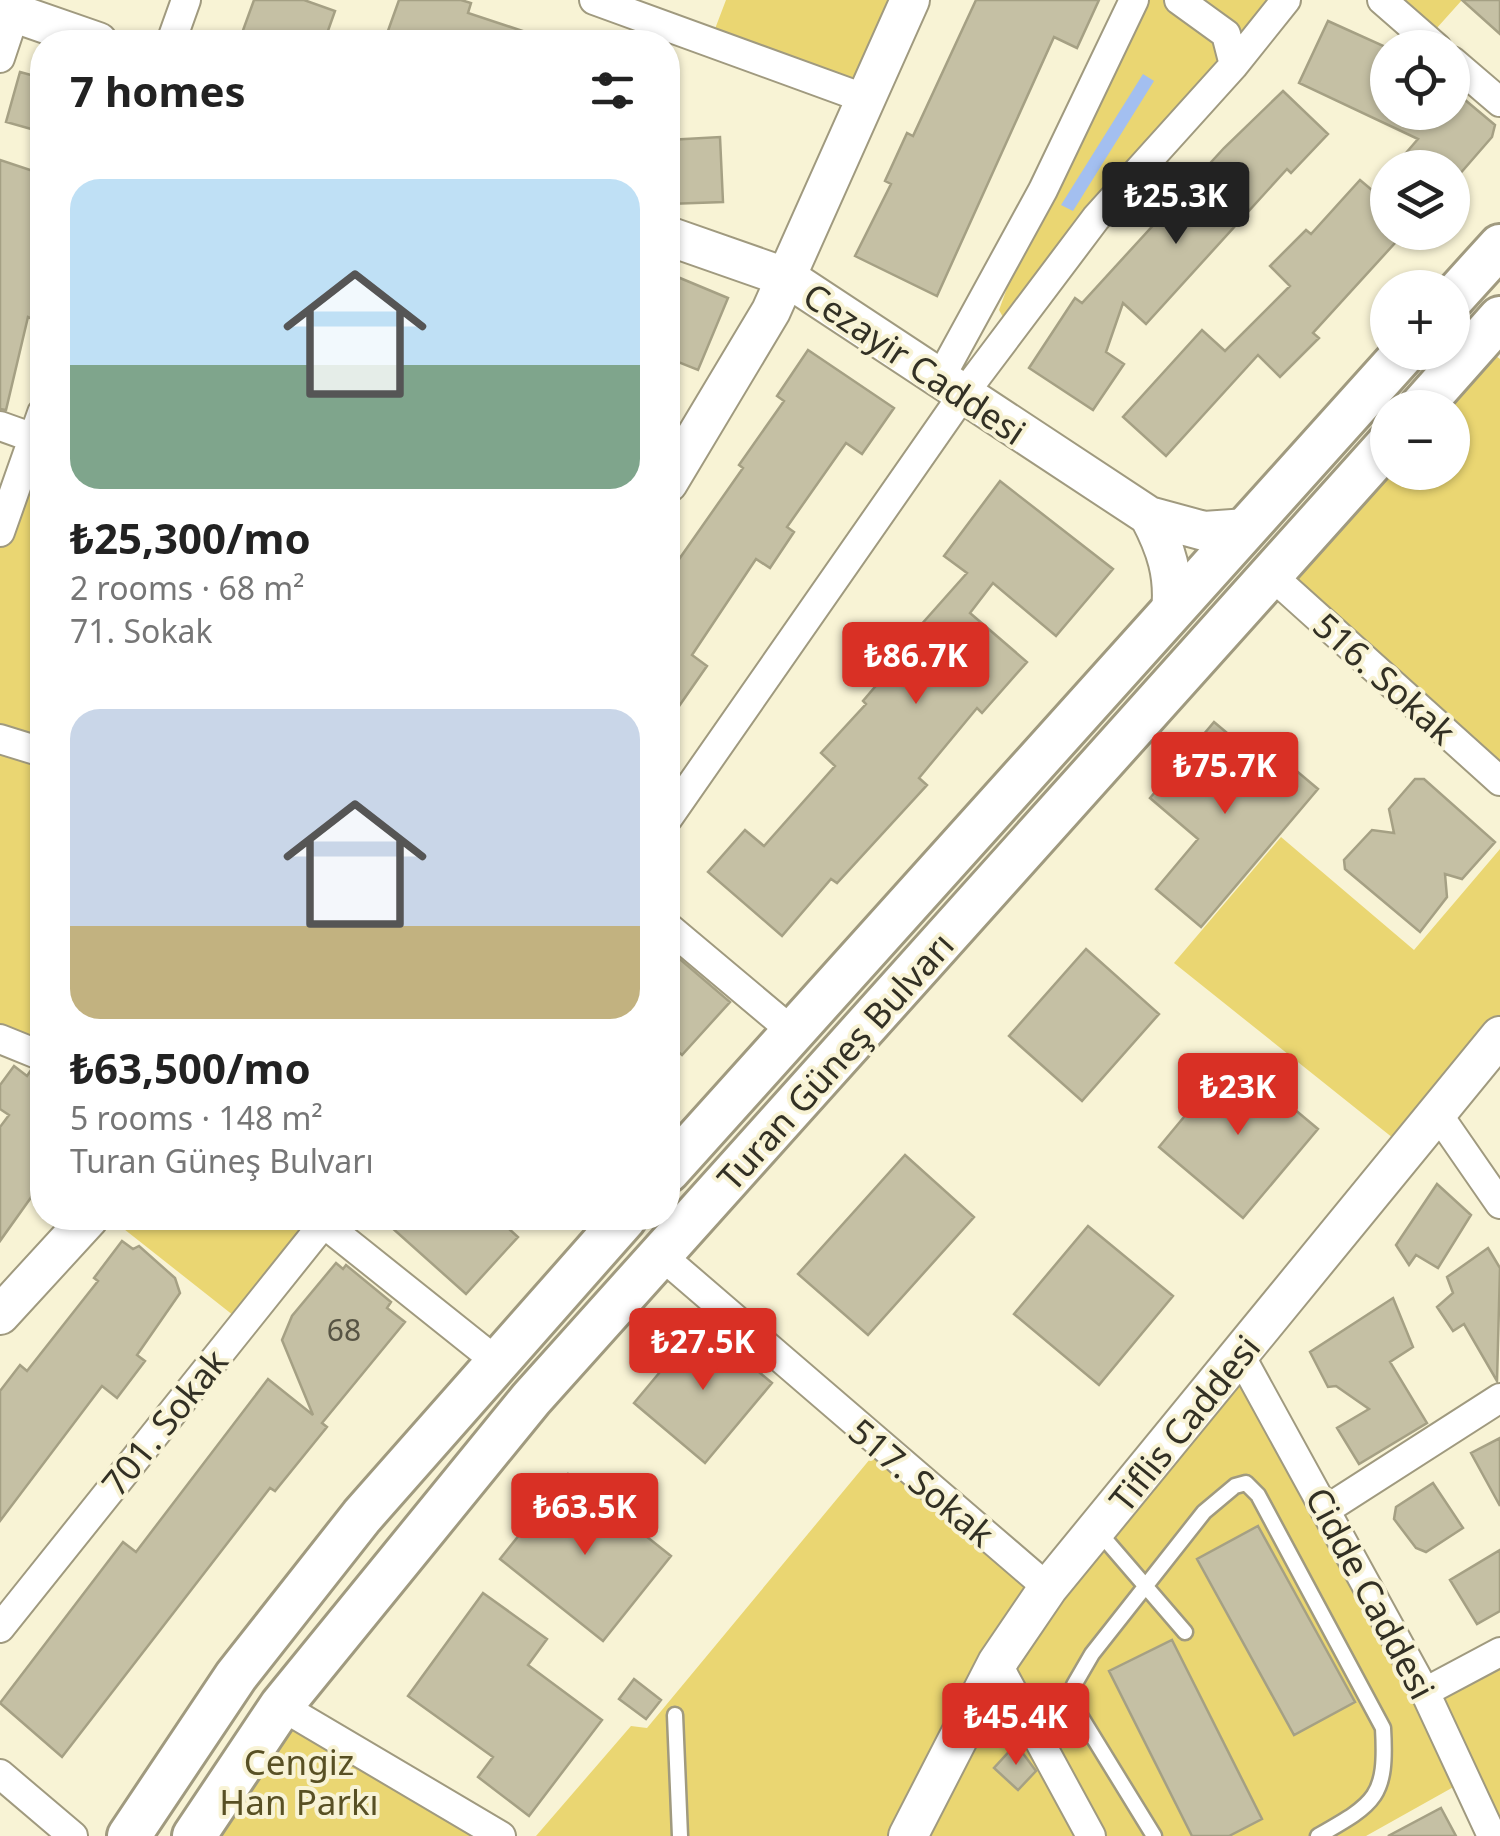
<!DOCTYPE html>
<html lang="en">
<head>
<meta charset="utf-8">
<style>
  body { margin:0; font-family:"Noto Sans",sans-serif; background:#f2f2f2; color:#222; height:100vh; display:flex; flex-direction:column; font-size:38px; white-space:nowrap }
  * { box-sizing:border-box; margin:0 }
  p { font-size:32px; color:#767676 }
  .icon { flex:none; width:55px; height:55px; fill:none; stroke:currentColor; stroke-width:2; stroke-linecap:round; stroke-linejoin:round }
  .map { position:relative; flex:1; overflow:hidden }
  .side { position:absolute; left:30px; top:30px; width:650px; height:1200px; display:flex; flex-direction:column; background:#fff; border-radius:40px; box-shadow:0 2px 8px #0004 }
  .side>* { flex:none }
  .fabs { position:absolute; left:1370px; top:30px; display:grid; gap:20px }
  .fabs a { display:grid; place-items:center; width:100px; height:100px; border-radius:50%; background:#fff; box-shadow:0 2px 8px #0004; font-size:50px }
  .price { position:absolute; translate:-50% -85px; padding:0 22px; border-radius:10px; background:#d93025; color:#fff; font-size:32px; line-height:65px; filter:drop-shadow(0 2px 5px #0008) }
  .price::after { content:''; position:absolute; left:50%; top:60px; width:30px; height:22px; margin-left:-15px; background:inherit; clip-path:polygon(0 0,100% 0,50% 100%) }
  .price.on { background:#222; color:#fff }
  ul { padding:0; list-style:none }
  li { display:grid; align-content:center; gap:20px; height:530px; padding:0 40px }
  li span { display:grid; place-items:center; height:310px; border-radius:30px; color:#555 }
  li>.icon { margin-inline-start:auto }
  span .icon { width:180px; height:180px; fill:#fffc; stroke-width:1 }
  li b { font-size:42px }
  h2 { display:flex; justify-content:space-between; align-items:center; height:120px; padding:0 40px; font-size:42px }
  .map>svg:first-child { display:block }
  .green { fill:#ead672 }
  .water { fill:#a3bff0 }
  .building { fill:#c5c0a4; stroke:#a5a084; stroke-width:2.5 }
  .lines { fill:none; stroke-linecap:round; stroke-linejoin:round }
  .lane-casing { stroke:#a09a7f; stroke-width:19 }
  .street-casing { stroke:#a09a7f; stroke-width:32 }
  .secondary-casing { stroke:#a09a7f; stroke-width:42 }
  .primary-casing { stroke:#a09a7f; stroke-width:48 }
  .lane { stroke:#fff; stroke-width:14 }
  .street { stroke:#fff; stroke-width:28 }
  .secondary { stroke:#fff; stroke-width:38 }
  .primary { stroke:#fff; stroke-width:42 }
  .labels { text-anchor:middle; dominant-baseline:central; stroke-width:8; stroke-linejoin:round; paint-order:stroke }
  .number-label { font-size:30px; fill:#575444 }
  .street-label { font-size:35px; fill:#323024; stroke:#f8f3d5 }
  .park-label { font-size:35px; fill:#585024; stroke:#f8f3d5 }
</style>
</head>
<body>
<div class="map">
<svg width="1500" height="1836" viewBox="0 0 1500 1836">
  <rect width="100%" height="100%" fill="#f8f3d5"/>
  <!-- green -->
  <path class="green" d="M726,0H911L869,99L710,42Z
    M1134,0H1286L1003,317L999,310L1043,190Z
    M1382,0H1462L1427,39Z
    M1478,343L1500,359V781L1271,575L1388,472H1452V408L1420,407Z
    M42,441V1056L0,1039V533Z
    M1281,837L1414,950L1500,849V1036L1408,1150L1174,963Z
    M110,1218H317L243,1323Z
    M1240,1355L1424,1692L1500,1652V1836L1466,1780L1366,1836H536L631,1726L647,1728L880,1447L1048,1588Z
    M281,1706L501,1836H193Z"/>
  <!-- water -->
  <path class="water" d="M1143,74L1154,81L1073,211L1061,205Z"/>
  <!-- building -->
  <path class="building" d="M254,0H304L335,11L324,42H244L242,33Z
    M399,0H461L471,3L468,13L547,39L546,42H384Z
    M976,0H1099L1077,48L1054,37L937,296L855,256L891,184L885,181L907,133L913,136Z
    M1462,0H1500V34Z
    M1328,21L1388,48V112H1452V89L1495,125L1492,137L1452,183V168H1393L1418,139L1299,83Z
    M20,72L42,78V132L6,122Z
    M1283,91L1328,134L1291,173L1287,169L1146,324L1123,303L1106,352L1124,364L1093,410L1029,368L1075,298L1082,303L1224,148Z
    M720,137L723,202L668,204V140Z
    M0,160L42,174V297L35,320L28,317L6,410L0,409Z
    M1388,174V232H1405L1313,333L1319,338L1280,377L1258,355L1166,456L1123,417L1202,330L1225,351L1290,286L1270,266L1306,230L1311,234L1360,180L1373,191Z
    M668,273L728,298L698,370L668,358Z
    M808,350L894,408L862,454L846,443L787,527L794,532L770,568L756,559L692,655L707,666L668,722V575L743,468L739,465L784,401L777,396Z
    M1000,481L1113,569L1056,636L993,583L970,613L1027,662L982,713L977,708L919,778L927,785L837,883L831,879L782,936L708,872L745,830L764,846L835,766L821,753L866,704L863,701L908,648L904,644L967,573L944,556Z
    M1214,722L1264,764L1274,752L1318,789L1201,927L1156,889L1198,839L1150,798Z
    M1415,779H1424L1495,842L1462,879L1445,874L1447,897L1420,932L1345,869L1344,860L1372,830L1394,833L1389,809Z
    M668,949L730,1002L682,1055L668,1043Z
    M1086,949L1159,1014L1082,1101L1009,1036Z
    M1233,1058L1318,1129L1243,1218L1159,1147Z
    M14,1066L27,1076L31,1070L42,1079V1182L0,1241V1127L9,1115L0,1109V1085Z
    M905,1155L974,1217L868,1335L798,1274Z
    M1437,1184L1471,1215L1438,1268L1416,1255L1409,1265L1396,1245Z
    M381,1218H497L518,1237L466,1294Z
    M1088,1226L1173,1296L1099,1385L1014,1314Z
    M122,1241L133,1249L139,1246L175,1278L180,1293L137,1355L145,1361L117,1398L102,1386L0,1521V1391L20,1365L27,1371L98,1281L94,1278Z
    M1488,1248L1500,1268L1497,1381L1464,1324L1453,1331L1437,1307L1453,1293L1447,1277Z
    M336,1263L343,1269L346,1265L391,1302L387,1308L405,1322L322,1423L327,1427L275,1491L270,1488L62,1757L0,1703L123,1542L136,1552L268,1379L313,1415L282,1340L292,1316Z
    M1393,1298L1413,1347L1390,1362L1427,1423L1359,1464L1337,1428L1369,1409L1336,1386L1328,1387L1310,1352Z
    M701,1323L772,1383L705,1463L634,1403Z
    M1500,1438V1506L1471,1453Z
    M568,1474L671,1556L603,1641L500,1559Z
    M1433,1483L1463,1528L1426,1552L1416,1548L1394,1519L1396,1507Z
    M1258,1526L1355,1702L1294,1735L1197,1559Z
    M1500,1550V1611L1477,1624L1450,1580Z
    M483,1593L547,1639L528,1665L602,1720L529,1816L478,1777L493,1757L408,1696Z
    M1172,1640L1262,1819L1229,1836H1192L1109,1671Z
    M634,1679L661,1700L646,1719L619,1699Z
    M1016,1744L1036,1771L1018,1790L994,1768Z
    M1441,1808L1456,1836H1388Z"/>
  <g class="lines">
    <defs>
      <path id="lane" d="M1098,1531L1185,1632
        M675,1715L680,1836
        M1154,1836L1076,1709L1074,1685L1092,1654L1204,1512L1235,1486L1246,1483L1258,1495L1383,1728C1387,1797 1376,1803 1318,1836"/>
      <path id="street" d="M594,0L869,100
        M1179,0L1226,34L1234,65
        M1382,0L1437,48
        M171,42L186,0
        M0,58L15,13
        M1452,61L1500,102
        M939,380L1043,190L1134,0
        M0,426L42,441
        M0,532L42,413
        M1271,575L1500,781
        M0,739L42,752
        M668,818L962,396L1096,218L1234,65L1286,0
        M668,927L793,1032
        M0,1039L42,1056
        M1437,1113L1500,1204
        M317,1218L496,1361
        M662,1256L1048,1588
        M1240,1355L1425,1692L1492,1836
        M1327,1509L1500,1398
        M0,1628L328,1218
        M997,1663L1091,1836
        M1425,1692L1500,1652
        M281,1706L501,1836
        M0,1774L73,1836"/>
      <path id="secondary" d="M0,8L98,42
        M668,236L788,278L1149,516L1204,531L1247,528
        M668,483L771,311L910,0
        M1149,516C1166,548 1175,575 1171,612
        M0,1315L89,1218
        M908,1836L997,1663L1048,1588L1500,1036"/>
      <path id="primary" d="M1452,299L1500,246
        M1420,408L1500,318
        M668,1171L1405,352
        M129,1836L236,1676L362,1516L625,1218
        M194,1836L281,1706L531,1399L1388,444"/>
    </defs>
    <!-- lane casing -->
    <use href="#lane" class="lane-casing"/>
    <!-- street casing -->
    <use href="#street" class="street-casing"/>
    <!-- secondary casing -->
    <use href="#secondary" class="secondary-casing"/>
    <!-- primary casing -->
    <use href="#primary" class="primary-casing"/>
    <!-- lane -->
    <use href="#lane" class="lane"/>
    <!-- street -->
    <use href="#street" class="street"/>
    <!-- secondary -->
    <use href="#secondary" class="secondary"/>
    <!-- primary -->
    <use href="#primary" class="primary"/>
  </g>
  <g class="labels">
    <!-- number labels -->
    <g class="number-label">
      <text x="344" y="1329">68</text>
    </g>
    <!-- street labels -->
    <g class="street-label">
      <text transform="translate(915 363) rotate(34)">Cezayir Caddesi</text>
      <text transform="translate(1385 678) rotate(42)">516. Sokak</text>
      <text transform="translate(835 1061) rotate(-48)">Turan Güneş Bulvarı</text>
      <text transform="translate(164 1422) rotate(-51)">701. Sokak</text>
      <text transform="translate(1184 1423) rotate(-51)">Tiflis Caddesi</text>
      <text transform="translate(922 1482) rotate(40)">517. Sokak</text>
      <text transform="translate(1371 1593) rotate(62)">Cidde Caddesi</text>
    </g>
    <!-- park labels -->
    <g class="park-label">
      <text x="299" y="1761">Cengiz<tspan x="299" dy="40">Han Parkı</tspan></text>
    </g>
  </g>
</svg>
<div class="fabs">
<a><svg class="icon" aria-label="locate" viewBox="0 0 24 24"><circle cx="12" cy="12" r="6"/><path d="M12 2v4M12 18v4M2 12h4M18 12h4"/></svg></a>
<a><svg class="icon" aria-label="layers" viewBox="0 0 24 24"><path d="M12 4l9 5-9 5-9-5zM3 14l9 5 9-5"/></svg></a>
<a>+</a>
<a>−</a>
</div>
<b class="price on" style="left:1176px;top:247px">₺25.3K</b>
<b class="price" style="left:916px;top:707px">₺86.7K</b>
<b class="price" style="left:1225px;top:817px">₺75.7K</b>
<b class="price" style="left:1238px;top:1138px">₺23K</b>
<b class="price" style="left:703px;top:1393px">₺27.5K</b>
<b class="price" style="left:585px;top:1558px">₺63.5K</b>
<b class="price" style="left:1016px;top:1768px">₺45.4K</b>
<section class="side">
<h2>7 homes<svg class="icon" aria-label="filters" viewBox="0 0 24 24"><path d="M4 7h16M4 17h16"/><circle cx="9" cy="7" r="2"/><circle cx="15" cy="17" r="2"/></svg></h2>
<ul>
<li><span style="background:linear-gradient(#bfe0f5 60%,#7fa58c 0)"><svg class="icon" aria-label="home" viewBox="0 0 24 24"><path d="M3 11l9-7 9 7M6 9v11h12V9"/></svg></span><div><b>₺25,300/mo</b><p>2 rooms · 68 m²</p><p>71. Sokak</p></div></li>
<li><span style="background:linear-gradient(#c9d6e8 70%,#c2b280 0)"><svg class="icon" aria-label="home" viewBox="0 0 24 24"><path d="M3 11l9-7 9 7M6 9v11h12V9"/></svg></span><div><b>₺63,500/mo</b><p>5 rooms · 148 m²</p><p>Turan Güneş Bulvarı</p></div></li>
</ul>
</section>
</div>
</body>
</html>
